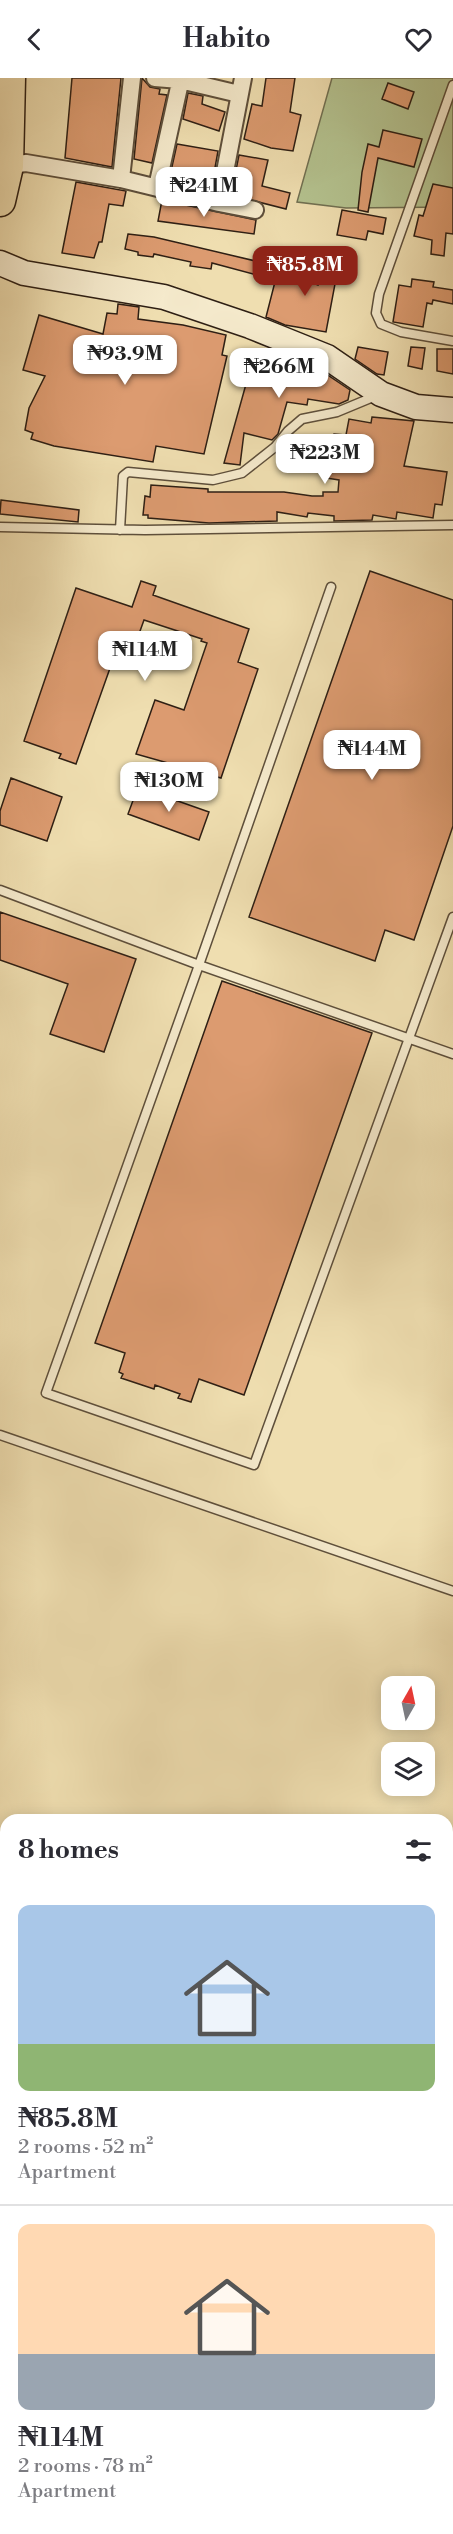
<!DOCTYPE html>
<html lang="en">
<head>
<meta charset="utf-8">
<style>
  body { margin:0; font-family:"Libre Bodoni",serif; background:#f7f7f7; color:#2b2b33; height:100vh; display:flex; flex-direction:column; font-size:22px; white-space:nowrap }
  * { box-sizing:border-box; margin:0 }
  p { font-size:20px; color:#7c7c81 }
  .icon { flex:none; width:33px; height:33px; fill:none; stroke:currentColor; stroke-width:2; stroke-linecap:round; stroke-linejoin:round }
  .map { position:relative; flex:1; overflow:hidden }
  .sheet { position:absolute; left:0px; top:1736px; width:453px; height:722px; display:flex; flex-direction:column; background:#fff; border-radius:18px 18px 0 0; box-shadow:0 3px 15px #0003 }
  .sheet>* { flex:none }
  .needle { width:39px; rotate:9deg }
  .buttons { position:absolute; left:381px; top:1598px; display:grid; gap:12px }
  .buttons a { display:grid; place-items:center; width:54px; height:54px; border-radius:12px; background:#fff; box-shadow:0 3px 15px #0003; font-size:30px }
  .price { position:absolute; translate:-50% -51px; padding:0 14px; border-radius:12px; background:#fff; color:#222; font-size:20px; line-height:39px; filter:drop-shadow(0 2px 3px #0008) }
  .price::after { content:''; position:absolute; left:50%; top:36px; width:18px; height:14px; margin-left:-9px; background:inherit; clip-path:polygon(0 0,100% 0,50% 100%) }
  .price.selected { background:#8f2418; color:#fff }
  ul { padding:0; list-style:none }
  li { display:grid; align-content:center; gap:12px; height:318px; padding:0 18px }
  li+li { border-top:2px solid #e1e1e2 }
  li span { display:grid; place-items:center; height:186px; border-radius:12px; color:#555 }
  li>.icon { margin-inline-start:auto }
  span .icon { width:108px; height:108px; fill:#fffc; stroke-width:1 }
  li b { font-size:26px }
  h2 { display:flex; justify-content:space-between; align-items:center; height:72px; padding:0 18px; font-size:26px }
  header { display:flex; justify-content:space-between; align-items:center; height:78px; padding:0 18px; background:#fff; font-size:27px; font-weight:800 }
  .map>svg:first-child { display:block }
  .green { fill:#b4c28f; stroke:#717052; stroke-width:1.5 }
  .building { fill:#dc9b70; stroke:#2e1f14; stroke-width:1.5 }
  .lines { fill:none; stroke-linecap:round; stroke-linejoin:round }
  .lane-casing { stroke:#5e4f3b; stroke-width:11 }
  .street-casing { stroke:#5e4f3b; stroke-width:20 }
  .secondary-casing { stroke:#2e1f14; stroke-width:27 }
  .highway-casing { stroke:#2e1f14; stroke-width:33 }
  .lane { stroke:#f5eacc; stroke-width:8 }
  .street { stroke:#f5eacc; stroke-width:16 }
  .secondary { stroke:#f5eacc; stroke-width:24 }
  .highway { stroke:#efdeb0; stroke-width:30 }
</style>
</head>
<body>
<header><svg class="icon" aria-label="back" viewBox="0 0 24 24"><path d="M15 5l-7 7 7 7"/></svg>Habito<svg class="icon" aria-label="heart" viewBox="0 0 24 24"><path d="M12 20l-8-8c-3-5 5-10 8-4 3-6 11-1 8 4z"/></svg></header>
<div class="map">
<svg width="453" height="2456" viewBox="0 0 453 2456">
  <rect width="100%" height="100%" fill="#efdeb0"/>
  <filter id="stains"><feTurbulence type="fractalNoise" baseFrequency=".00333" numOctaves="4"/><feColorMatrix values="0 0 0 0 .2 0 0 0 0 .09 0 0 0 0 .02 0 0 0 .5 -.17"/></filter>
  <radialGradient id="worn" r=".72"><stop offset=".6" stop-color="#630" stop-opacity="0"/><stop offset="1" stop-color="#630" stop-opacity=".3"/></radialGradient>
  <!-- green -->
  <path class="green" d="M332,0H453V129L346,130L297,124Z"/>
  <!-- building -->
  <path class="building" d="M72,0H121L112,89L65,80Z
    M142,0L150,9L160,11L159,16L167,17L152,85L134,81Z
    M266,0H295L290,34L301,37L293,73L271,70L244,61L252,26L262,28Z
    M388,5L414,14L408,31L382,21Z
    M188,15L203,18L202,26L225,34L219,53L183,41Z
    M383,52L422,61L414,89L378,80L368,134L358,132L362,94L368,66L379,69Z
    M177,66L218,73L211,112L169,102Z
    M239,77L268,82L262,108L290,115L286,131L231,117Z
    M76,104L126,113L123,128L109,126L102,164H99L94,180L62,175Z
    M433,106L453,110V156L446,155L444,178L431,176L432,162L414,158L419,137L423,138Z
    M162,122L256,142L254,156L158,143Z
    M342,132L386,140L383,156L368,153L366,162L337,157Z
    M128,156L154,159L264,185L261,198L212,185L211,191L190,188L191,184L154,176L153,179L138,177V174L125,171Z
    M324,171L341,174L326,254L285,247L266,239L278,192L318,207Z
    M412,201L434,204L433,209L453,212V226L433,222L432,226L427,225L423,249L393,244L399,207L411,209Z
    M118,226L139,229L138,241L183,247L226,257L222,277L227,278L204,376L156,368L153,384L54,368L31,361L33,355L25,352L29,330L45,298L23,292L39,237L103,256L107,235L117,236Z
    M358,269L388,274L384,297L377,296L355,281Z
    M411,269L425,270L422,291L408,288Z
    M437,271H453V296L437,293Z
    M273,273L320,292L350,312L348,322L339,326L308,321L307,327L287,324L278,356L272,362L244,355L240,387L224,385L248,299L252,300L256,286L270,290Z
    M372,339L414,343L404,388L447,394L442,427L435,426L433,440L397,434L396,441L373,437L372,442L334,443V438L308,435L307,439L277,434V443L209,445L148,440V437H143L145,418L150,419L151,407L208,411V414H284L312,418H323V414H338L339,402L326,400L334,356L346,357L349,341L371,345Z
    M1,422L79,432L78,444L0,436Z
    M370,493L453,522V748L414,862L385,852L375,883L249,839Z
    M141,503L156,508L153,517L249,551L238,584L258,591L221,700L136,676L155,622L184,632L207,565L201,563L202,561L144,542L135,567L120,562L76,686L59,680L61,676L24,663L76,510L132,529Z
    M11,700L62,719L47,763L0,747V733Z
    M138,709L209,734L199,762L128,736Z
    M0,834L136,881L104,974L50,956L68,906L0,882Z
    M222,903L372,955L244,1317L199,1301L191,1324L178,1320L180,1316L155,1307L154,1311L121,1300L123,1296L119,1294L125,1275L95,1265Z"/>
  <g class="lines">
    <defs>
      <path id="lane" d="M453,7L379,216L376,235L381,246L401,254L453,263
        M0,449L145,452L453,447
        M120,452L123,398L128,394L213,402L242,395L275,369L288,353L302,341L337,334L378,317
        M331,509L199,887L46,1315L254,1387L453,839
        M0,812L199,887L453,976
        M0,1357L453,1513"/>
      <path id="street" d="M155,0L180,2L239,16
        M2,88L26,85L121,101L219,125L255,132
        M121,101L132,0
        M157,109L181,0
        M219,125L243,0
        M0,2274L6,2275
        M32,2456L33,2451
        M239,2456L240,2451
        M409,2456L413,2451"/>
      <path id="secondary" d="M0,185L24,195L164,219L250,248L327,279L381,316L416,329L453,332"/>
      <path id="highway" d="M0,123L8,88L10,0"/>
    </defs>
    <!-- lane casing -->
    <use href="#lane" class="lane-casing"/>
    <!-- street casing -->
    <use href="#street" class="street-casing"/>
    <!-- secondary casing -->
    <use href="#secondary" class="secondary-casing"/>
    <!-- highway casing -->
    <use href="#highway" class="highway-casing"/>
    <!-- lane -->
    <use href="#lane" class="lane"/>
    <!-- street -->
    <use href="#street" class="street"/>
    <!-- secondary -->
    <use href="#secondary" class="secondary"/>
    <!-- highway -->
    <use href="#highway" class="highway"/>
  </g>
  <rect width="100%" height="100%" filter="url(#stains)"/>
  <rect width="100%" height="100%" fill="url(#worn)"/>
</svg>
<div class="buttons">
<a><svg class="needle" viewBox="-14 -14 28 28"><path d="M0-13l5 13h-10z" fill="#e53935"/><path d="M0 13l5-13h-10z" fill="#7c7c81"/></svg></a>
<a><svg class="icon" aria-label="layers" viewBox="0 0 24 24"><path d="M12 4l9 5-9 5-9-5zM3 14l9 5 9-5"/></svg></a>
</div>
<b class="price" style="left:204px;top:140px">₦241M</b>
<b class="price selected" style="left:305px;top:219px">₦85.8M</b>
<b class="price" style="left:125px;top:308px">₦93.9M</b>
<b class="price" style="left:279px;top:321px">₦266M</b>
<b class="price" style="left:325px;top:407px">₦223M</b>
<b class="price" style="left:145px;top:604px">₦114M</b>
<b class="price" style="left:372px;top:703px">₦144M</b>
<b class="price" style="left:169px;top:735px">₦130M</b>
<section class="sheet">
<h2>8 homes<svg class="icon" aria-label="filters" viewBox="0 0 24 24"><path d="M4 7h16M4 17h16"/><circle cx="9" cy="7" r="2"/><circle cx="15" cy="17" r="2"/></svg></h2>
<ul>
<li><span style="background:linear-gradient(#a9c7e8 75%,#8fb573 0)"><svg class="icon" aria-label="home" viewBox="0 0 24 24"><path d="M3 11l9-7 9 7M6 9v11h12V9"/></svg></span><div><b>₦85.8M</b><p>2 rooms · 52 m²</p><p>Apartment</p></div></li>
<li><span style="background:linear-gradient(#ffd9b3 70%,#9aa5b1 0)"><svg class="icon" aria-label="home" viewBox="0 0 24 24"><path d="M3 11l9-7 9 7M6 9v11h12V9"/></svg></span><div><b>₦114M</b><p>2 rooms · 78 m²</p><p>Apartment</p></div></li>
</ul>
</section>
</div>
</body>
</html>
